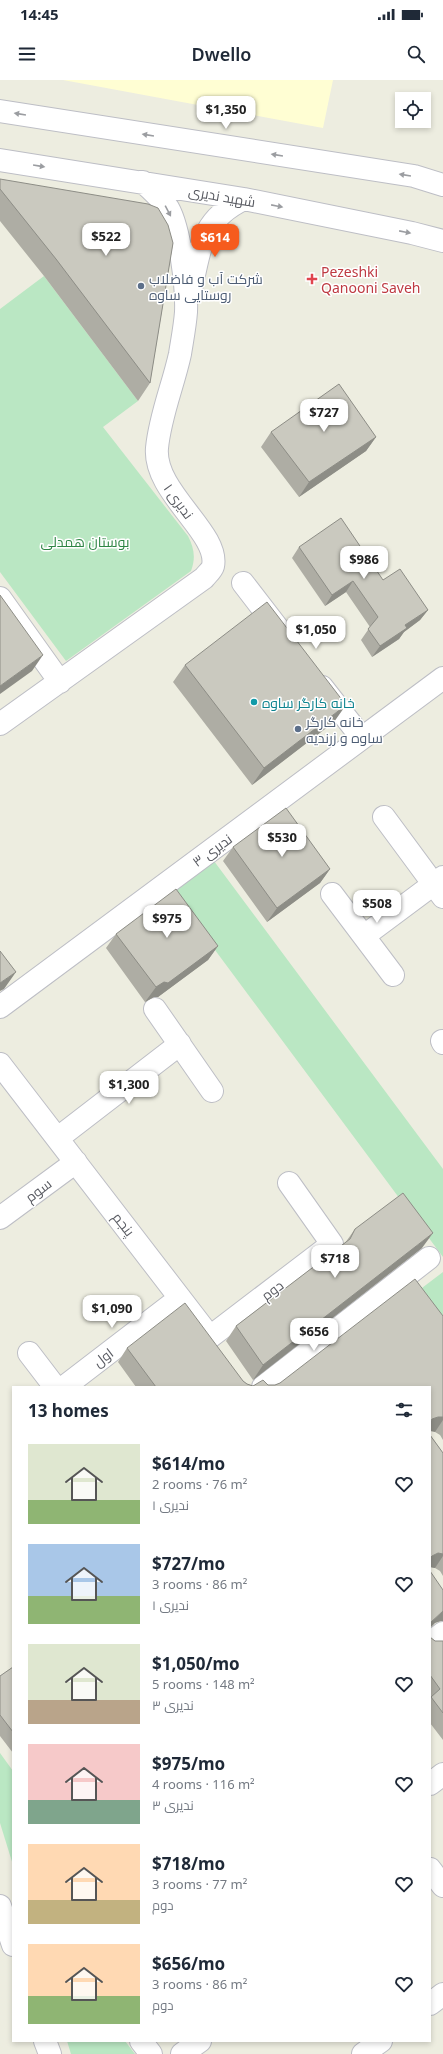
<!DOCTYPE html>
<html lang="en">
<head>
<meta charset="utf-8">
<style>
  body { margin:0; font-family:"Noto Sans",Cairo,sans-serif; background:#f2f2f3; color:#1f2937; height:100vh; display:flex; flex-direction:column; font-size:15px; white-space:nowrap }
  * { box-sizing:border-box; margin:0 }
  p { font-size:13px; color:#747a83 }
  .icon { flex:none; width:22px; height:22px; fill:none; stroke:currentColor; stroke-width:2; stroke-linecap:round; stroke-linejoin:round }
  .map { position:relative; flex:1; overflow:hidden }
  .side { position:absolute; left:12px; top:1306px; width:419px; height:656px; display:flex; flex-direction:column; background:#fff; border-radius:0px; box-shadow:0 2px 6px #0003 }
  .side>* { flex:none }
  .buttons { position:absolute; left:395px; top:12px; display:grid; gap:8px }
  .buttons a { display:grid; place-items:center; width:36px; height:36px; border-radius:0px; background:#fff; box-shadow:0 2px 6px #0003; font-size:20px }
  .price { position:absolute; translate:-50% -34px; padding:0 9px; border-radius:8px; background:#fff; color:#222; font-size:13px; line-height:26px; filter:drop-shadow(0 1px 2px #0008) }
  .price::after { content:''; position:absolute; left:50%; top:24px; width:12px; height:9px; margin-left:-6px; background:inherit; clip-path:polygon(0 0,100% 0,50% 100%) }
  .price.selected { background:#f65b1d; color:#fff }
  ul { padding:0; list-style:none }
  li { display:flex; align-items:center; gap:12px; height:100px; padding:0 16px }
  li span { display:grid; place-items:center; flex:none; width:112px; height:80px; border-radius:0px; color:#555 }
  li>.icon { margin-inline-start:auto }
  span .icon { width:48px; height:48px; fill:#fffc; stroke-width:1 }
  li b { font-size:17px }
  h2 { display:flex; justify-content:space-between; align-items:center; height:48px; padding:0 16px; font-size:17px }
  .status { display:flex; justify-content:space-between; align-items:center; height:28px; padding:0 20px; background:#fff; direction:ltr }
  .status svg { height:11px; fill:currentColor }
  header { display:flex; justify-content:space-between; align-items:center; height:52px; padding:0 16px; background:#fff; font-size:18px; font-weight:600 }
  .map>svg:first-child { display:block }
  .commercial { fill:#fffed3 }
  .green { fill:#bae7c3 }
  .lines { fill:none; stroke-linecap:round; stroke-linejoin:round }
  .minor-casing { stroke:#bdbec5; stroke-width:24 }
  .minor { stroke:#fff; stroke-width:22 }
  .wall { fill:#aeada4 }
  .shaded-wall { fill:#8d8d86 }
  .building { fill:#cac9bf; stroke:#8d8d86 }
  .oneway { fill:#9b9da1 }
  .health-dot { fill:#e0444e; stroke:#fff; stroke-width:1.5 }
  .service-dot { fill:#5c6f8a; stroke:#fff; stroke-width:1.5 }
  .culture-dot { fill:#0f9aa8; stroke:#fff; stroke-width:1.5 }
  .labels { text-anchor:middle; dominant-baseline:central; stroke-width:3; stroke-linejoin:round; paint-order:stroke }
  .street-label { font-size:14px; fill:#595b62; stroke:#fff }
  .health-label { font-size:14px; fill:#be3a42; stroke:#fff; text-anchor:start }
  .service-label { font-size:14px; fill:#4e5e75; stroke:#fff; text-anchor:start }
  .park-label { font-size:14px; fill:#2e8544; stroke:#fff }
  .culture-label { font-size:14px; fill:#0d838f; stroke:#fff; text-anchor:start }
</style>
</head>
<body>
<div class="status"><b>14:45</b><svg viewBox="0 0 49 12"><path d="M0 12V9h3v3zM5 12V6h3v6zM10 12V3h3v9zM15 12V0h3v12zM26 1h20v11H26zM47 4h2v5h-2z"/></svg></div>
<header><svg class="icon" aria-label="menu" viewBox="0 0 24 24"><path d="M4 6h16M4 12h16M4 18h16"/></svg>Dwello<svg class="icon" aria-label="search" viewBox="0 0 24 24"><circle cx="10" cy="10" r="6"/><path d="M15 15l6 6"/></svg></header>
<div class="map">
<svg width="443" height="1974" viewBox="0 0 443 1974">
  <rect width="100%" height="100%" fill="#edede0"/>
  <!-- commercial -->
  <path class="commercial" d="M63,0H333L323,48Z"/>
  <!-- green -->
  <path class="green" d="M44,196L138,321L103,347L188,456C194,468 196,478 191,491L66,581L0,492V229Z
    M208,773L443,1089V1177L166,804Z
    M443,1192V1252L414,1214Z
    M0,1673L13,1691V1785L0,1743Z
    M67,1961H125L135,1974H71Z"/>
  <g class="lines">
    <defs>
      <path id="minor" d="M0,31L414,96L443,105
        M0,80L244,119L412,153L443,161
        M191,209C200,168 202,139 244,119
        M243,503L280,551
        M0,518L60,602
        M322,607L362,658
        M0,644L204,498C207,494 212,490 213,486C220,453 153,412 157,368C160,336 173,306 180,274C182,261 185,246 186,232C187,207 180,149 168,128C161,118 152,110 143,102
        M384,737L443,817
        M332,814L393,895
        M364,856L443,797
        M0,927L443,598
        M155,929L212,1011
        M442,961L443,963
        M0,984L203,1248
        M58,1058L180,964
        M0,1138L76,1082
        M210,1257L332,1164L289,1103
        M29,1273L55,1307
        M64,1307L180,1218
        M263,1307L429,1178
        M430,1563L443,1553
        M430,1704L443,1694
        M430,1789L443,1806
        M0,1826L13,1865
        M430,1924L443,1914
        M45,1961L50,1974
        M141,1961L151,1974
        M182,1974L200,1961
        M363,1974L381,1961"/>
    </defs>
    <!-- minor casing -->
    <use href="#minor" class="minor-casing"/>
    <!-- minor -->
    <use href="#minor" class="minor"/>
  </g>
  <!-- wall -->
  <path class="wall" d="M0,109L173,163L150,303L138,321L44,196L0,141Z
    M271,352L376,357L366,371L299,417L261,367Z
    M299,467L383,500L428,530L420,540L404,552L399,559L372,577L361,560L370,547L346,512L325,526L292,478Z
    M185,585L334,642L252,705L173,602Z
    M233,767L330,789L320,803L267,842L223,781Z
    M116,854L218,866L208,880L158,917H154L145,922L106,868Z
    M355,1149L422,1168L253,1300L226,1261L236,1246L345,1163Z
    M443,1236V1360L440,1355L435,1352L430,1307H136L118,1282L127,1268L243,1301L247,1304L253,1306L268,1305H275Z
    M430,1355L443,1373V1496L440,1491L435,1488L430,1487Z
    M430,1557L435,1561H443V1660L430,1643Z
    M13,1587V1673L0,1656V1596Z"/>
  <!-- shaded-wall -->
  <path class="shaded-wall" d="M376,357L366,371L299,417L309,402Z
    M353,501L346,512L325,526L332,515Z
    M428,530L420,540L404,552L399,559L372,577L380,566L405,545Z
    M43,575L32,591L0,614V606Z
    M346,625L334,642L252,705L264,688Z
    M330,789L320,803L267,842L277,828Z
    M218,866L208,880L158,917H154L145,922L156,907Z
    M16,892L4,909L0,911V903Z
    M433,1153L422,1168L253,1300L263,1285Z
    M438,1337H443V1340L435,1352L430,1351V1342L432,1339Z
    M438,1473L443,1474V1476L435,1488L430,1487V1478L432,1476Z
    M443,1531V1541H441L435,1543L430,1548V1543Z"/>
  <!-- building -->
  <path class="building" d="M0,99L148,124L158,128L168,145L173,163L150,303L56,179L0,109Z
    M339,304L376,357L309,402L271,352Z
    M341,438L383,500L400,489L428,530L405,545L407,548L380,566L368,549L378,537L353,501L332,515L299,467Z
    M0,515L43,575L0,606Z
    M267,522L346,625L264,688L185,585Z
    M286,728L330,789L277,828L233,767Z
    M176,809L218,866L168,903L164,902L156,907L116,854Z
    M0,871L16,892L0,903Z
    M403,1113L433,1153L263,1285L236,1246L350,1159L355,1149Z
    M415,1199L443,1236V1337H438L432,1339L430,1342V1307H156L127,1268L185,1223L243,1301L247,1304L253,1306L263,1300L268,1305H275L280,1303Z
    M430,1355L443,1373V1474L438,1473L432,1476L430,1478Z
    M430,1491L443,1510V1531L430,1543Z
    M430,1557L435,1561H443V1633L431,1617L440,1609L430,1595Z
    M13,1587V1652L0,1635V1596Z"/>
  <!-- one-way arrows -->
  <defs><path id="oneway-solid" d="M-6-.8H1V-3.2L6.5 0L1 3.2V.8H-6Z"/></defs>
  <g class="oneway">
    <use href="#oneway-solid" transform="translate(20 34) rotate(-171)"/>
    <use href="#oneway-solid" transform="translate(148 55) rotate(-171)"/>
    <use href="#oneway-solid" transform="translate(277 75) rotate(-171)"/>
    <use href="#oneway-solid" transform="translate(39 86) rotate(9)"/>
    <use href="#oneway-solid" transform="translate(405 95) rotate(-171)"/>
    <use href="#oneway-solid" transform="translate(277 126) rotate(11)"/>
    <use href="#oneway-solid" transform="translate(168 131) rotate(62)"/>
    <use href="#oneway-solid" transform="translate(405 152) rotate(11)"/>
  </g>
  <!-- markers -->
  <path class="health-dot" d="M310 193h4v4h4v4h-4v4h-4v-4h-4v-4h4z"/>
  <g class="service-dot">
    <circle cx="141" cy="206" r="4"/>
    <circle cx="298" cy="649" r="4"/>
  </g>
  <circle class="culture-dot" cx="254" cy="622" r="4"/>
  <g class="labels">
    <!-- street labels -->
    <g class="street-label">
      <text transform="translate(222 116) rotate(10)">شهید ندیری</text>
      <text transform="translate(179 421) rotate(54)">ندیری ۱</text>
      <text transform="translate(212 770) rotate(-36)">ندیری ۳</text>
      <text transform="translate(38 1110) rotate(-37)">سوم</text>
      <text transform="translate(124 1144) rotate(52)">پنجم</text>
      <text transform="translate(272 1210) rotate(-37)">دوم</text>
      <text transform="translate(103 1277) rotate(-37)">اول</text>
    </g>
    <!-- health labels -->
    <g class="health-label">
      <text x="321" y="191">Pezeshki<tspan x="321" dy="16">Qanooni Saveh</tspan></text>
    </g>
    <!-- service labels -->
    <g class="service-label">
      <text x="149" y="198">شرکت آب و فاضلاب<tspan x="149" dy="16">روستایی ساوه</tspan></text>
      <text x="306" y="641">خانه کارگر<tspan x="306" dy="16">ساوه و زرندیه</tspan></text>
    </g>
    <!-- park labels -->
    <g class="park-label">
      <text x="85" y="461">بوستان همدلی</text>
    </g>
    <!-- culture labels -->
    <g class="culture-label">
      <text x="262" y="622">خانه کارگر ساوه</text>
    </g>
  </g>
</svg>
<div class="buttons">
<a><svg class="icon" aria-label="locate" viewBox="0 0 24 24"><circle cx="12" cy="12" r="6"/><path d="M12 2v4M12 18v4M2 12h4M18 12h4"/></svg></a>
</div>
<b class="price" style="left:226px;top:50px">$1,350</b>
<b class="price" style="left:106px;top:177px">$522</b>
<b class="price selected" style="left:215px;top:178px">$614</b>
<b class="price" style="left:324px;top:353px">$727</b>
<b class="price" style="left:364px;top:500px">$986</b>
<b class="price" style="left:316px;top:570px">$1,050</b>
<b class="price" style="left:282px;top:778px">$530</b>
<b class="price" style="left:377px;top:844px">$508</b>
<b class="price" style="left:167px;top:859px">$975</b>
<b class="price" style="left:129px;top:1025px">$1,300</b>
<b class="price" style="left:335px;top:1199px">$718</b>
<b class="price" style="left:112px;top:1249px">$1,090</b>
<b class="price" style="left:314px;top:1272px">$656</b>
<section class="side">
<h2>13 homes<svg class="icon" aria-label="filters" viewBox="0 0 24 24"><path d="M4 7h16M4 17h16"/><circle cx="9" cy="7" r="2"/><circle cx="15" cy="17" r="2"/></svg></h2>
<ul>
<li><span style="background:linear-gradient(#dfe7d0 70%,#8fb573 0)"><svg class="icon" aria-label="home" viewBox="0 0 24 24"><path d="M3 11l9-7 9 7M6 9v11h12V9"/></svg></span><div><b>$614/mo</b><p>2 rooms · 76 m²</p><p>ندیری ۱</p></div><svg class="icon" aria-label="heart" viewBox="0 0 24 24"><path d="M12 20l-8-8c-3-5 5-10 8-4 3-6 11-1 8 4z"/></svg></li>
<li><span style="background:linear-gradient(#a9c7e8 65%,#8fb573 0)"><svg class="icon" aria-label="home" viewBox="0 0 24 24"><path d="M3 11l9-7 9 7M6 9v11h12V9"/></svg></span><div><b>$727/mo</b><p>3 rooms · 86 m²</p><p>ندیری ۱</p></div><svg class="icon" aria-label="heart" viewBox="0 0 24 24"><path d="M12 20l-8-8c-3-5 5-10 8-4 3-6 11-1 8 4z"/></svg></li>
<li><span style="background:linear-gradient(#dfe7d0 70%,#b9a48a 0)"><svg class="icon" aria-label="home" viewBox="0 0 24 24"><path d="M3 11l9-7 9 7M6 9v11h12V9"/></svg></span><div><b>$1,050/mo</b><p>5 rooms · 148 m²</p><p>ندیری ۳</p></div><svg class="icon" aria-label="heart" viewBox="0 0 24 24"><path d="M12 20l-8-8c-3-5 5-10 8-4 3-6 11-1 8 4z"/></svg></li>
<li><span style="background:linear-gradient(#f6c9c9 70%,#7fa58c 0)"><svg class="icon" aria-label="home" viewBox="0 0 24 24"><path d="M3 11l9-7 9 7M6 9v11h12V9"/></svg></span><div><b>$975/mo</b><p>4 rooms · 116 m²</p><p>ندیری ۳</p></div><svg class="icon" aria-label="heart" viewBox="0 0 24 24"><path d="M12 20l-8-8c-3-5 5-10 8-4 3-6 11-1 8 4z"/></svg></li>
<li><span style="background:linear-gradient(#ffd9b3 70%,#c2b280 0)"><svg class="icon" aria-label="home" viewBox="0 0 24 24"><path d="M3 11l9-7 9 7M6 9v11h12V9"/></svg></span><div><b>$718/mo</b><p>3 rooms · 77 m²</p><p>دوم</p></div><svg class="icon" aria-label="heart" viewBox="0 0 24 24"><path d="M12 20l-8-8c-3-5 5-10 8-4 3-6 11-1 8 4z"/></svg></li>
<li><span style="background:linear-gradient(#ffd9b3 65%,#8fb573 0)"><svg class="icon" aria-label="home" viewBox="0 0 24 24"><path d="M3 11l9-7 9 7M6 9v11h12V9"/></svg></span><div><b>$656/mo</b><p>3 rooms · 86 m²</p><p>دوم</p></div><svg class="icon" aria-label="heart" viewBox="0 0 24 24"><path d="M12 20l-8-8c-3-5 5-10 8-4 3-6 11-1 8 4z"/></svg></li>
</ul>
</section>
</div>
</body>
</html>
